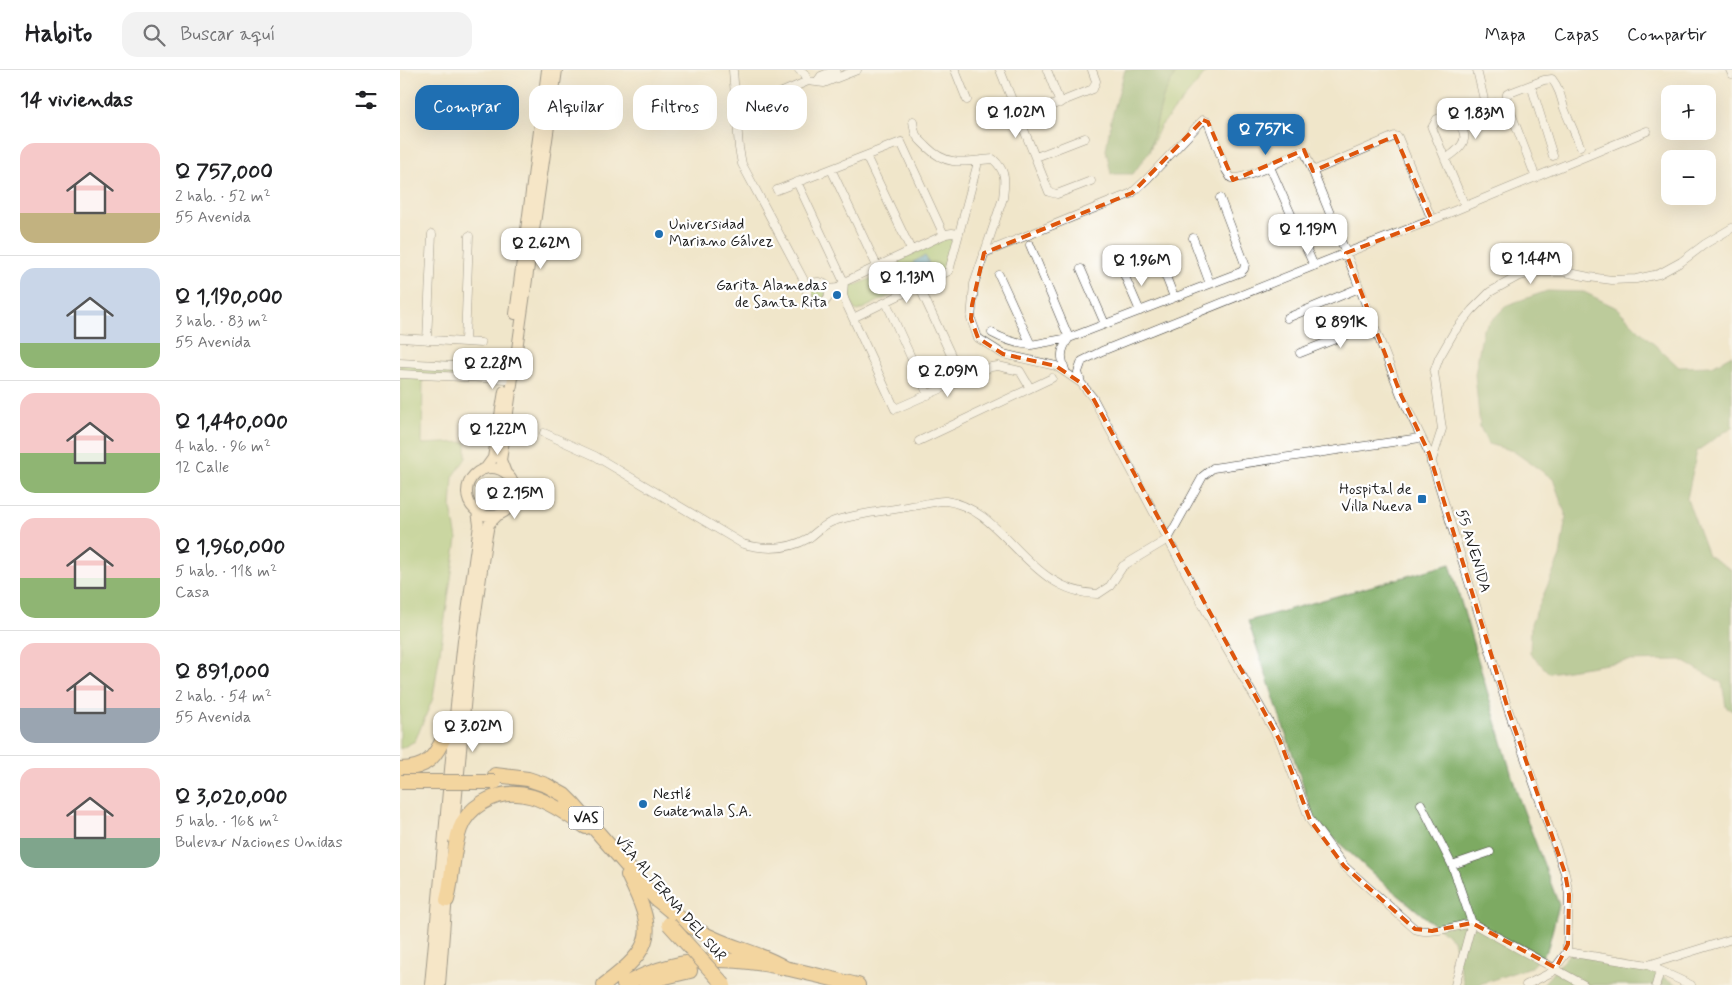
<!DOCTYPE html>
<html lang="es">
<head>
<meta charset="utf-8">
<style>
  body { margin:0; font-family:Mynerve,sans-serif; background:#f2f2f2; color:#202124; height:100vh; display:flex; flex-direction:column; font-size:19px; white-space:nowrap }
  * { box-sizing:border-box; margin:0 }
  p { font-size:16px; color:#757577 }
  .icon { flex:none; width:28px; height:28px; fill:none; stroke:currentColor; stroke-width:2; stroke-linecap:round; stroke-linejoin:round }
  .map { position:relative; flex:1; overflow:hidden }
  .drawer { display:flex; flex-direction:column; background:#fff; width:400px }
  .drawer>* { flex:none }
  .banner { position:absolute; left:15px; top:15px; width:475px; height:45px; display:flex; gap:10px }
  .buttons { position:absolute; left:1261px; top:15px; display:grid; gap:10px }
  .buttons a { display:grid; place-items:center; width:55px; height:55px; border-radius:10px; background:#fff; box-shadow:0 5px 20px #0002; font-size:25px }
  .price { position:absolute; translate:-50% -42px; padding:0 11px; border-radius:10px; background:#fff; color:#222; font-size:16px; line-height:32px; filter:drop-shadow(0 1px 2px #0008) }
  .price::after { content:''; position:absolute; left:50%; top:30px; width:15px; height:11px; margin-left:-8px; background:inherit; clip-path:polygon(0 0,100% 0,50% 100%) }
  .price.current { background:#1f6fb2; color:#fff }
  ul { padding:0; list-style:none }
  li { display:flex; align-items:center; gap:15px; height:125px; padding:0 20px }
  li+li { border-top:1px solid #e0e0e0 }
  li span { display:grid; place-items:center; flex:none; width:140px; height:100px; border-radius:15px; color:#555 }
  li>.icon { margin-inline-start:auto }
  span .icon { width:60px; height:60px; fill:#fffc; stroke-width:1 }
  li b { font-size:21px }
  h2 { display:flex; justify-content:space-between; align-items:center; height:60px; padding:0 20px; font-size:21px }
  .pill { padding:0 18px; border-radius:15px; background:#fff; box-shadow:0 5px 20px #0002; font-size:18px; line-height:45px }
  .pill.current { background:#1f6fb2; color:#fff }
  header { display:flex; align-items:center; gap:30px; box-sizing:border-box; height:70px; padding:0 25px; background:#fff; border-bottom:1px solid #e0e0e0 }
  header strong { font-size:24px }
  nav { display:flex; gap:28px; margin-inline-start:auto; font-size:18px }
  .search { width:350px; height:45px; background:#f2f2f2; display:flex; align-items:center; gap:12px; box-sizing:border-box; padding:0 18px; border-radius:15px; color:#757577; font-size:19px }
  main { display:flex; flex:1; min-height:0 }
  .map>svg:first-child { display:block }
  .green { fill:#9cc46f; stroke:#5c7046 }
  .forest { fill:#7daa62; stroke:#4c633f }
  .water { fill:#5caad6; stroke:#3c6379 }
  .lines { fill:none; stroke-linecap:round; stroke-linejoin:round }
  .street-casing { stroke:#3c3a36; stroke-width:9 }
  .secondary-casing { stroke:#3c3a36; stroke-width:12 }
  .highway-casing { stroke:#3c3a36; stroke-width:16 }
  .street { stroke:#fff; stroke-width:8 }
  .secondary { stroke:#fce6c4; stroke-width:10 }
  .highway { stroke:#f7c06c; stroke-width:14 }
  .highway-bridge-casing { stroke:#3c3a36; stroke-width:16; stroke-linecap:butt }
  .highway-bridge { stroke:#f7c06c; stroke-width:14 }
  .marked { fill:none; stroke:#de560d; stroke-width:4; stroke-dasharray:10 6; stroke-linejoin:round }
  .poi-dot { fill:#1f6fb2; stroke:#fff; stroke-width:2 }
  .labels { text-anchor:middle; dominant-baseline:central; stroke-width:4.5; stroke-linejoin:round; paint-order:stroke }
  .shield { fill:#fff; stroke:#606060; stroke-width:1 }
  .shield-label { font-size:14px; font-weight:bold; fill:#1c1c1c }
  .poi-label { font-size:15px; fill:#1c1c1c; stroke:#fff; text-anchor:start }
  .street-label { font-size:15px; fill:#1c1c1c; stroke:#fff }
</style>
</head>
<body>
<header>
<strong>Habito</strong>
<div class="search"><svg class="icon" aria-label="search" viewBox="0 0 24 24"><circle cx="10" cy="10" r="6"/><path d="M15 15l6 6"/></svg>Buscar aquí</div>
<nav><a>Mapa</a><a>Capas</a><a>Compartir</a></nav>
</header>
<main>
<section class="drawer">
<h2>14 viviendas<svg class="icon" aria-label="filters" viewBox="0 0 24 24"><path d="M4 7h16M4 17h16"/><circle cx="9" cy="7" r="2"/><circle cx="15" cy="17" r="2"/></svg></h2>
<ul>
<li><span style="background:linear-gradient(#f6c9c9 70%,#c2b280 0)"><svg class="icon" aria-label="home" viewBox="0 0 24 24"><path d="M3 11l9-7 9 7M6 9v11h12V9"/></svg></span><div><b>Q 757,000</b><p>2 hab. · 52 m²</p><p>55 Avenida</p></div></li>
<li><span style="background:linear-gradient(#c9d6e8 75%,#8fb573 0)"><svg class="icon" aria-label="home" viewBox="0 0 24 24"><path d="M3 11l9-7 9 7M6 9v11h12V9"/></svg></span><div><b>Q 1,190,000</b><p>3 hab. · 83 m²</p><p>55 Avenida</p></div></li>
<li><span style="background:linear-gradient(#f6c9c9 60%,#8fb573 0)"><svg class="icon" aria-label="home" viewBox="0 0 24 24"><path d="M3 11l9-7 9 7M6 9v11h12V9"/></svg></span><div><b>Q 1,440,000</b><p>4 hab. · 96 m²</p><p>12 Calle</p></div></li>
<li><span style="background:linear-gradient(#f6c9c9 60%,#8fb573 0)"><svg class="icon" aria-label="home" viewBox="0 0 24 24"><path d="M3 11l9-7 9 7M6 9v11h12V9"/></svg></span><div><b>Q 1,960,000</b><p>5 hab. · 118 m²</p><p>Casa</p></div></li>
<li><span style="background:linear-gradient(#f6c9c9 65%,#9aa5b1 0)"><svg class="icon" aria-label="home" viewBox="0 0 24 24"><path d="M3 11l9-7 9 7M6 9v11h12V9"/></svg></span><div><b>Q 891,000</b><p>2 hab. · 54 m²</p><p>55 Avenida</p></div></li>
<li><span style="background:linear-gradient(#f6c9c9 70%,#7fa58c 0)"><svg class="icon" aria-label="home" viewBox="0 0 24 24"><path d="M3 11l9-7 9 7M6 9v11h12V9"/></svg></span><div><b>Q 3,020,000</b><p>5 hab. · 168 m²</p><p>Bulevar Naciones Unidas</p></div></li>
</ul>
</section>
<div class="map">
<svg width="1332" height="915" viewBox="0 0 1332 915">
  <rect width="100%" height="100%" fill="#fff"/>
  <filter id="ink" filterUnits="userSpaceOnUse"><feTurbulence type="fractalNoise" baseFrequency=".02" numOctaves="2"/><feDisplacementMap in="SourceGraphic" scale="10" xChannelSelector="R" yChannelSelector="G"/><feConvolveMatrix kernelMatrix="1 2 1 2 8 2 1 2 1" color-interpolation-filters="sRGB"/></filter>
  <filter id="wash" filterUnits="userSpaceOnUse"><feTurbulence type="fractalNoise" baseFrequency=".0096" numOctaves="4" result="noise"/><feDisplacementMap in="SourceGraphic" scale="20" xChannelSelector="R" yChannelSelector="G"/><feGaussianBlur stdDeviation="1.12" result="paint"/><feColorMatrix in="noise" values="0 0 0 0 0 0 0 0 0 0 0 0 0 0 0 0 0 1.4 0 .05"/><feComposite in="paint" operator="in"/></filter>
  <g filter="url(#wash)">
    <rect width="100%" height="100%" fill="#f0e6cb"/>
    <!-- green -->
    <path class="green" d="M777,0H808L760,57L749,82L763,27Z
      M548,167L552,168L553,171L545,200L458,241L455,240L446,222L451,213L456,215L488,201V195Z
      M410 223a8 8 0 1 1 16 0a8 8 0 1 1-16 0Z
      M0,293L82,298L80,308L0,304Z
      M0,307L23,308L22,374L66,372V388L53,407L51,438L57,469L33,628L15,671L0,679Z"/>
    <!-- forest -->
    <path class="forest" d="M725,0H777L763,27L749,82L733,104H711L706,80L711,50Z
      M1147,221L1184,222L1217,238L1240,261L1279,297L1312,296L1332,285V357L1297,381L1287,429L1308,485L1332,500V641L1326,637L1322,613L1281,590L1227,591L1149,603L1130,584L1131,554L1160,486L1166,446L1153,409L1113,381L1088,374L1080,357L1075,304L1083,259L1107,235Z
      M1050,494L1117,723L1159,835L1147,881L1131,897L1077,915H1064L1053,870L981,811L915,751L848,551Z
      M1170,883L1253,902L1278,915H1142Z"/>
    <!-- water -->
    <path class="water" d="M525,186L529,193L517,199L513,192Z"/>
  </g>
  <g filter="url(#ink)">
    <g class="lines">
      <defs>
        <path id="street" d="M333,0L339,78L342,94L408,218
          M399,0L404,3L408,11
          M555,0L567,30
          M600,0L649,122L657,124L691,111
          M647,0L660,33
          M1077,0L1085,34
          M1330,0L1332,4
          M417,12L421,6L436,0
          M1131,15L1153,86
          M371,27L408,11L424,13L457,0
          M620,48L693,19L696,11L692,0
          M513,51C515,67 516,66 527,77C548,98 567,91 593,89C607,102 605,110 603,128L574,214L571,249L578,268L603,284L656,296L681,313L693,328L822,571L880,671L910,750L944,796L1015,859C1030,865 1057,856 1072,853L1184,915
          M466,86L511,180
          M636,87L685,68
          M1045,89C1068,75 1071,64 1051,45
          M870,97L914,196
          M431,99L477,196
          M913,101L995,66L998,67L1032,150
          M1136,108L1106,30L1107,24L1144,10L1152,9C1159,18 1161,27 1164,38C1169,51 1175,63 1180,76
          M397,112L444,212L443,225L445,231L495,339L591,297L598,296L620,301L630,318
          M377,120L501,72L544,165
          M1065,136L1032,58L1037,49L1085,34L1100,33L1106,30
          M793,168L810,214
          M584,183L732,123L748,108L803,50L808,52L826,100L831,108C850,109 886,88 904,80L946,183L1001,325L1029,383L1108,639L1165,803L1169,825L1167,882L1152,902L1126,915
          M757,184L774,227
          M681,199L705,254
          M723,202L740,241
          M599,205L631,275L669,268L630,175
          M407 223a11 11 0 1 1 22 0a11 11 0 1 1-22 0Z
          M519,216L562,309
          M429,219L438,218L444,212L546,164L552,163L558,164
          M486,232L528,325
          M453,248L549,201L577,96
          M887,248L959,218
          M592,263C605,270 617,274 631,275
          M0,268L81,273
          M27,270L32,164
          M65,271L69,166
          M900,283L973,254
          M0,293L108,299
          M666,303C661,288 659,282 669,268L841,202L844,199L845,194L820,128
          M0,304L106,309
          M681,313L678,302L682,291L702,281L946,183L1032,150L1247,61
          M144,363L195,386L343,474C365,480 388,480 409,468C417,462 424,454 434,451C459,443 487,441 512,436C523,435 536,430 546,431C606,439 627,523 698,524L710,516L723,496L768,469L803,406L813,398L1020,368
          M519,371L652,308
          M1031,393L1042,359L1034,302L1039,288L1054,262L1072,240L1090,222L1117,207L1135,202H1165L1189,207L1212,210L1236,209L1259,204L1281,192L1305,174L1332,158
          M1021,734L1052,795L1072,853L1055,915
          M1052,795L1090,782
          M1167,882L1248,895L1291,915
          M1248,895L1332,869
          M1256,915L1260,901"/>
        <path id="secondary" d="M115,244L147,0
          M67 422a24 24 0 1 1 48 0a24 24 0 1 1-48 0Z
          M85,399L93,388L104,321
          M106,403L101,390L102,384L157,0
          M53,768L69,593L86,471L89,454L98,445
          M30,915L56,635L63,571L79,455L77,441
          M40,915L47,825"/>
        <path id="highway" d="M0,699C38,698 37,676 54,649
          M95,705L128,709L146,715L164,725L174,735L255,828C273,843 291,859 313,868C336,879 363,884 385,898
          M47,830C53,807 52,781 60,759C64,748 72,739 82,733C120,709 154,736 186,757
          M204,915C256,876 256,862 228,805
          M224,915C305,870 374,896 458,915
          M246,915L261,908L290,901"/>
      </defs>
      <!-- street casing -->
      <use href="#street" class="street-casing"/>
      <!-- secondary casing -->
      <use href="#secondary" class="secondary-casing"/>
      <!-- highway casing -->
      <use href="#highway" class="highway-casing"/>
      <!-- street -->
      <use href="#street" class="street"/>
      <!-- secondary -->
      <use href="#secondary" class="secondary"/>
      <!-- highway -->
      <use href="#highway" class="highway"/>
      <defs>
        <path id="highway-bridge" d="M1,712H95
          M269,854L324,915"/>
      </defs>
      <!-- highway-bridge casing -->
      <use href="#highway-bridge" class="highway-bridge-casing"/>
      <!-- highway-bridge -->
      <use href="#highway-bridge" class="highway-bridge"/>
    </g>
  </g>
  <!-- marked area -->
  <path d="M0 0H1332V915H0ZM803,50L808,52L833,110L904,80L913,101L995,66L1032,150L946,183L1001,325L1029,383L1108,639L1165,803L1169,825L1168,874L1156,898L1072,853L1032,861L1015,859L944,796L910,750L880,671L693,328L681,313L656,296L603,284L578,268L571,249L572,235L584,183L732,123Z" fill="#f0e6cb" fill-opacity=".55" fill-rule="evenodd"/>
  <path class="marked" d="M803,50L808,52L833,110L904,80L913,101L995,66L1032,150L946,183L1001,325L1029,383L1108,639L1165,803L1169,825L1168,874L1156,898L1072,853L1032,861L1015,859L944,796L910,750L880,671L693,328L681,313L656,296L603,284L578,268L571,249L572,235L584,183L732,123Z"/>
  <!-- markers -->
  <g class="poi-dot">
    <circle cx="259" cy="164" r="5"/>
    <circle cx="437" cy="225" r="5"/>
    <rect x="1017" y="424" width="10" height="10" rx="2.5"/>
    <circle cx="243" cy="734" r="5"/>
  </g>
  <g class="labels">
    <!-- shield labels -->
    <rect class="shield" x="168.5" y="736.5" width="35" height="23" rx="4"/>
    <g class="shield-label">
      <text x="186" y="748">VAS</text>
    </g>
    <!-- poi labels -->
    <g class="poi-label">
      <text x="269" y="155">Universidad<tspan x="269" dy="17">Mariano Gálvez</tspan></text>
      <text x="427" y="216" text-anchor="end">Garita Alamedas<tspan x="427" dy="17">de Santa Rita</tspan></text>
      <text x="1012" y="420" text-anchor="end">Hospital de<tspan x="1012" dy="17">Villa Nueva</tspan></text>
      <text x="253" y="725">Nestlé<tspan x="253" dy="17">Guatemala S.A.</tspan></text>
    </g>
    <!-- street labels -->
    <g class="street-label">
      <text transform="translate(1073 481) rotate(73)">55 AVENIDA</text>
      <text transform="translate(270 829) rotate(49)">VÍA ALTERNA DEL SUR</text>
    </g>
  </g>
</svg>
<div class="buttons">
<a>+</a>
<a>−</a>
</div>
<b class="price" style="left:616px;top:69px">Q 1.02M</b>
<b class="price" style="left:1076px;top:70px">Q 1.83M</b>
<b class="price current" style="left:866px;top:86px">Q 757K</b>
<b class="price" style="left:908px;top:186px">Q 1.19M</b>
<b class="price" style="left:141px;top:200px">Q 2.62M</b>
<b class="price" style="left:1131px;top:215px">Q 1.44M</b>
<b class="price" style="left:742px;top:217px">Q 1.96M</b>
<b class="price" style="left:507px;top:234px">Q 1.13M</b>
<b class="price" style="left:941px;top:279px">Q 891K</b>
<b class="price" style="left:93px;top:320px">Q 2.28M</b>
<b class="price" style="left:548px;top:328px">Q 2.09M</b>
<b class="price" style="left:98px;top:386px">Q 1.22M</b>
<b class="price" style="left:115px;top:450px">Q 2.15M</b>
<b class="price" style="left:73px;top:683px">Q 3.02M</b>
<div class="banner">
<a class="pill current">Comprar</a>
<a class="pill">Alquilar</a>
<a class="pill">Filtros</a>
<a class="pill">Nuevo</a>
</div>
</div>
</main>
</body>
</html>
